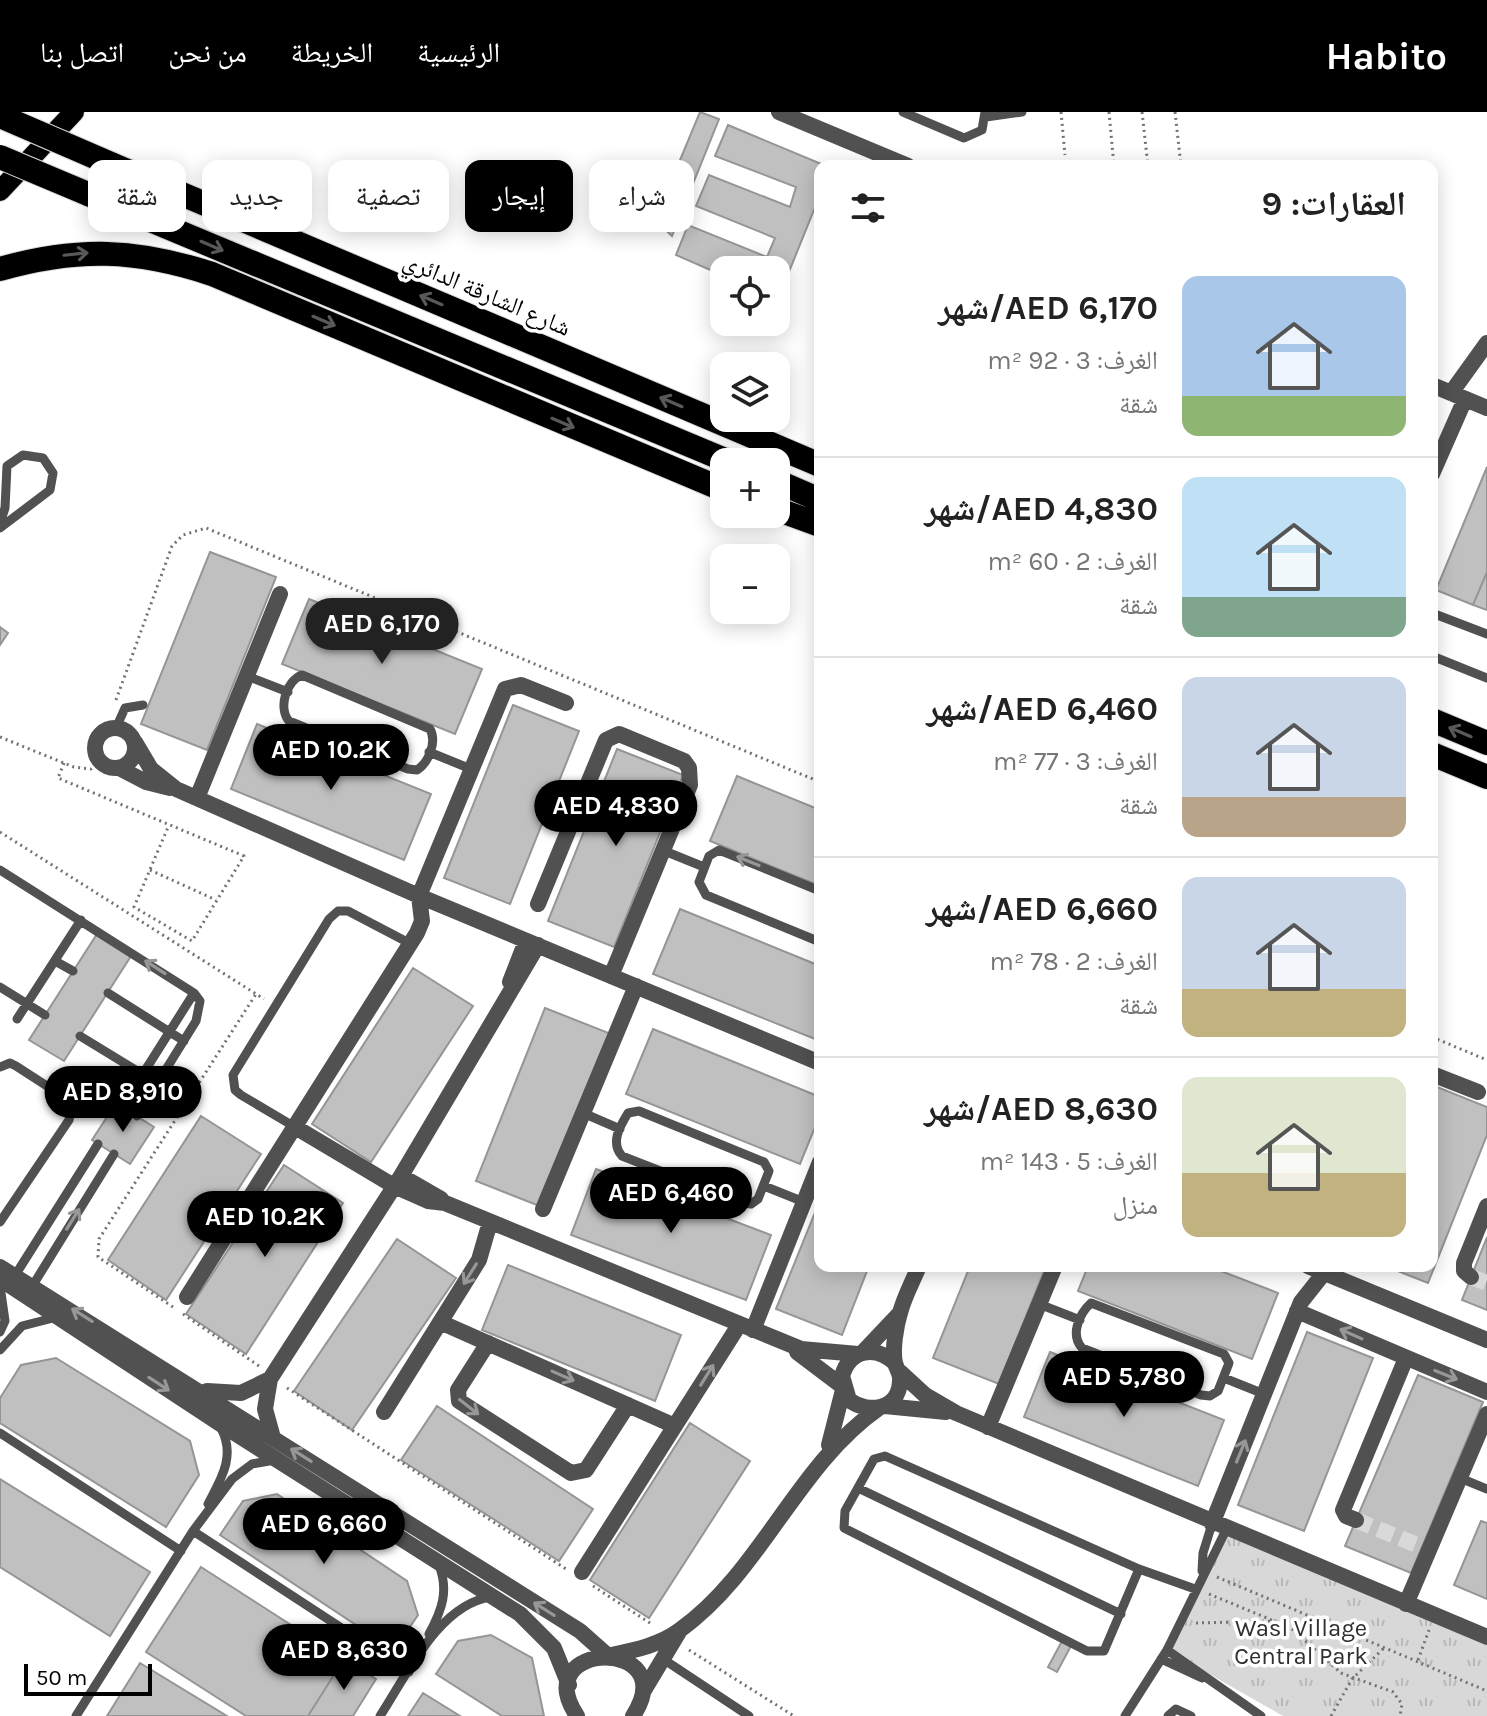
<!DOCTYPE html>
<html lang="ar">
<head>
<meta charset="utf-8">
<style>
  body { margin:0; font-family:Karla,"Noto Naskh Arabic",sans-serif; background:#f6f6f6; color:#222; direction:rtl; height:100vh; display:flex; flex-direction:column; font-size:30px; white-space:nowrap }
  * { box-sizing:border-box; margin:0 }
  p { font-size:26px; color:#767676 }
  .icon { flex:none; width:44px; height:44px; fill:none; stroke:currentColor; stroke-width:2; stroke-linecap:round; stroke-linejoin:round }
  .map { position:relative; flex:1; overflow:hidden; direction:ltr }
  .drawer { position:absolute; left:814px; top:48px; width:624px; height:1112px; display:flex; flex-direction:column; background:#fff; border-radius:16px; box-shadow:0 4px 20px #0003; direction:rtl }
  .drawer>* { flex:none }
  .guide { position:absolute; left:24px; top:48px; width:670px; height:72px; direction:rtl; display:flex; gap:16px }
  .controls { position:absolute; left:710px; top:144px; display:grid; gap:16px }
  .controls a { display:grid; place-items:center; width:80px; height:80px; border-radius:16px; background:#fff; box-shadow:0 4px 20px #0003; font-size:40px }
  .scale { position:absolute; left:24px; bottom:20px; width:128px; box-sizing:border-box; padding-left:8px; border:4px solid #000; border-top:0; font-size:22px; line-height:28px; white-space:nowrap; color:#000; -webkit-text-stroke:6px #fff; paint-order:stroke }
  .price { position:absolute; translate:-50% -68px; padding:0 18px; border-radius:28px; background:#000; color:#fff; font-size:26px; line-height:52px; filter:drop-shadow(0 2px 4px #0008) }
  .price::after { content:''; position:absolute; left:50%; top:48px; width:24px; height:18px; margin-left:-12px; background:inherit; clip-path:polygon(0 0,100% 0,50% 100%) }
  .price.selected { background:#222; color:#fff }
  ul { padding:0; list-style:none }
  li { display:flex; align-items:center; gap:24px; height:200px; padding:0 32px }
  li+li { border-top:2px solid #e0e0e0 }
  li span { display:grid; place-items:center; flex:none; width:224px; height:160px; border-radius:16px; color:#555 }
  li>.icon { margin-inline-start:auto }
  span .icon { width:96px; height:96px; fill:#fffc; stroke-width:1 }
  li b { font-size:34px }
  h2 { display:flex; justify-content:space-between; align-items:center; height:96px; padding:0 32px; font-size:34px }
  .pill { padding:0 28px; border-radius:16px; background:#fff; box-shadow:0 4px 20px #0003; font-size:28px; line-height:72px }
  .pill.selected { background:#000; color:#fff }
  header { display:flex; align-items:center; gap:48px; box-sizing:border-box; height:112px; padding:0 40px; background:#000; color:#fff }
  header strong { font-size:38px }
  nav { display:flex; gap:44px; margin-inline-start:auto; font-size:28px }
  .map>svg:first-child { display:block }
  .park { fill:url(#park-tufts) }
  .building { fill:#c0c0c0; stroke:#959595; stroke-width:2 }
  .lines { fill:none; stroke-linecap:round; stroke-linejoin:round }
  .minor-tunnel { stroke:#d9d9d9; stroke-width:16; stroke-dasharray:16 8; stroke-linecap:butt }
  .primary-casing { stroke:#dbdbdb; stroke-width:22 }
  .motorway-casing { stroke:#dbdbdb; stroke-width:26 }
  .path { stroke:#737373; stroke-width:3; stroke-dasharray:2 4; stroke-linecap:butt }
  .service { stroke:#515151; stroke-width:9 }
  .minor { stroke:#515151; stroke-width:16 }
  .primary { stroke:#000; stroke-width:20 }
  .motorway { stroke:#000; stroke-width:24 }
  .motorway-bridge-casing { stroke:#dbdbdb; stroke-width:26; stroke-linecap:butt }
  .motorway-bridge { stroke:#000; stroke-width:24 }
  .oneway { stroke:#595959 }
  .oneway2 { stroke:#979797 }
  .labels { text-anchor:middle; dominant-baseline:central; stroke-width:7; stroke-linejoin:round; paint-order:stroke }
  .street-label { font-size:24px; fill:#000; stroke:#fff }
  .park-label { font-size:24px; fill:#2f2f2f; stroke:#fff }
</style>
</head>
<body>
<header>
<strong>Habito</strong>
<nav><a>الرئيسية</a><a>الخريطة</a><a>من نحن</a><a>اتصل بنا</a></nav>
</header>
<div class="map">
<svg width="1487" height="1604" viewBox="0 0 1487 1604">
  <defs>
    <pattern id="park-tufts" width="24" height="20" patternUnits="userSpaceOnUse" patternTransform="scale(2)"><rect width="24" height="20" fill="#d8d8d8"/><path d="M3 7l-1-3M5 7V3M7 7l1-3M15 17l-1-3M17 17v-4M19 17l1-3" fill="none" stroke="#b8b8b8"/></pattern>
  </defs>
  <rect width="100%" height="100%" fill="#fff"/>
  <!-- park -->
  <path class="park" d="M1226,1418L1487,1531V1604H1283L1167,1538Z"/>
  <!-- building -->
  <path class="building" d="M700,0L719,7L672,124L655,108Z
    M728,13L826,54H820V83L778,187L776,158H724V164L676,143L688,113L767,145L775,126L696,94L709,63L790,95L796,75L715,44Z
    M1487,355V460L1473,493L1436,478Z
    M210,440L276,465L207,638L141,612Z
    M1487,460V498L1473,493Z
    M309,487L482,557L455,622L282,552Z
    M0,515L8,521L0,533Z
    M513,593L579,619L510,792L444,766Z
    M257,612L431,682L404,748L231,677Z
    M617,637L683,663L614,835L548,809Z
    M737,664L820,698V774L710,729Z
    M680,797L820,854V929L653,862Z
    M97,822L131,844L64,949L29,928Z
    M413,856L473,894L371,1050L312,1012Z
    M545,896L611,922L542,1095L476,1069Z
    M653,917L820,985V1003L800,1052L626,982Z
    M1432,973L1487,995V1023L1428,1171L1385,1154H1432Z
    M116,991L154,1015L130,1052L92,1028Z
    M201,1004L261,1042L166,1188L108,1148Z
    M284,1053L343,1091L246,1242L186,1202Z
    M596,1057L771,1123L746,1188L571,1123Z
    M820,1088V1154H869L842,1223L776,1197Z
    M1487,1125V1198L1462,1188Z
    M397,1127L456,1166L352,1318L294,1279Z
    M508,1153L681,1223L655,1289L482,1218Z
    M970,1154H1046L999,1272L933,1246Z
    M1088,1154H1208L1278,1181L1252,1247L1078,1179Z
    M1307,1220L1373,1246L1304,1419L1238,1393Z
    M1050,1240L1224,1308L1198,1374L1024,1305Z
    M56,1246L190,1329L199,1363L166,1415L0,1311V1286L21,1253Z
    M1418,1263L1483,1290L1411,1461L1345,1434Z
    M437,1294L593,1397L559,1449L401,1348Z
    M690,1311L750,1349L649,1506L590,1468Z
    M0,1367L150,1460L110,1524L0,1455Z
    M277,1382L407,1469L418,1503L394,1538L220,1423L243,1389Z
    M1481,1409L1487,1411V1487L1454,1473Z
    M201,1455L344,1547L308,1604H246L146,1540Z
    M491,1523L532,1546L544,1604H502L436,1562L458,1529Z
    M1062,1529L1071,1534L1057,1560L1048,1555Z
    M344,1547L376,1567L353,1604H308Z
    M140,1551L227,1604H107Z
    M423,1581L460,1604H408Z"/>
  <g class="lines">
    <!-- minor-tunnel -->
    <path class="minor-tunnel" d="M1471,1165L1487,1171
      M1356,1408L1422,1435"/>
    <defs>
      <path id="primary" d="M0,79L74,0"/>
      <path id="motorway" d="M111,52L820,353
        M88,82L730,350
        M0,157C78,135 136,137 212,162L724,378
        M776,369L820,388
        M776,397L820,413
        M1432,608L1487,631
        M1432,642L1487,665"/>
    </defs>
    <!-- primary casing -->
    <use href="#primary" class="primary-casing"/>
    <!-- motorway casing -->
    <use href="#motorway" class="motorway-casing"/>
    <!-- path -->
    <path class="path" d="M1061,0L1065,43
      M1109,0L1114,54
      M1142,0L1148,54
      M1175,0L1181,54
      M116,588L172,434L183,423L206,416L820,670
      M0,625L74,655L91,657L100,649
      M64,651L58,666L244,744L192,829L134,795L169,713
      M0,720L264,887
      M150,758L216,788
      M1432,925L1487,948
      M173,1195L98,1145L99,1127L256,882
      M183,1202L259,1254
      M287,1276L566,1457
      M1217,1465L1487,1579
      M593,1474L653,1513
      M1209,1482L1291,1516L1341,1561L1393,1580L1402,1592L1400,1604
      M1196,1511L1276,1509
      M689,1538L794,1604
      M1418,1548L1429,1518
      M1331,1604L1352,1567L1384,1536"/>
    <!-- service -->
    <path class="service" d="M903,0L964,26L982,18L985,0
      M986,5L1022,0
      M0,411L5,396L7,354L23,343L43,346L53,361L50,378L0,416
      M1432,501L1487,522
      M1432,544L1487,566
      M302,563L430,617C437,630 429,650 417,658L408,657L289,609C278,596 286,569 302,563Z
      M247,564L288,580
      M116,616L125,596L143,593
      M429,640L471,657
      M662,738L704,755
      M0,758L194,881L200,889L196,909L137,1004
      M820,779L719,738L709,744L699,770L706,783L820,830
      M55,849L73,859
      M0,875L45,903
      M108,881L184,929
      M17,907L81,808
      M80,924L157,971
      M0,955L10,951L16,954L64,985L72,995L69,1008L0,1110
      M122,995L194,881
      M639,999L764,1050L769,1059L758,1087L751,1092L742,1091L622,1044C610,1031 620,1014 628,1001Z
      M583,1001L620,1017
      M295,1015L241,983L235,978L233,963L329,807L338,799H348L411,832
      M764,1074L804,1090
      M16,1162L98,1032
      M33,1173L114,1042
      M0,1174L5,1209L0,1220
      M1091,1191L1224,1242L1229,1251L1218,1279L1210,1284L1201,1283L1082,1236C1070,1223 1079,1202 1091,1191Z
      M1039,1192L1080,1208
      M0,1238L22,1214L57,1205
      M1224,1266L1264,1282
      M0,1321L181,1439
      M1460,1366L1487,1377
      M858,1376L1121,1502
      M208,1392C221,1367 236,1344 221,1316
      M193,1419L409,1560
      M1139,1457L1104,1539H1087L844,1416L845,1399L874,1347L885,1344L1139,1457L1195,1477
      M1202,1459L1203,1441L1212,1412
      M429,1522C442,1498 449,1479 439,1453
      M1167,1538L1261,1604
      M663,1547L749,1604
      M1161,1547L1202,1566
      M76,1604L193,1419L232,1367L252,1352L275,1348
      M380,1604C407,1563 439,1492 491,1485
      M1125,1604L1167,1538L1226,1418
      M1168,1604L1176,1597L1191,1604"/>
    <!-- minor -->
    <path class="minor" d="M779,0L908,54
      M1432,273L1487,296
      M1451,281L1487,231
      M1432,362L1465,287
      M95 636a20 20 0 1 1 40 0a20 20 0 1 1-40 0Z
      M135,630L151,657L176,677L419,784L820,951
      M119,656L146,670L170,676
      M197,686L280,482
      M538,792L606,628L619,622L684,649L689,656L690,673L611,864
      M510,870L526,829
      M1432,962L1478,980
      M295,1015L394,1074L428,1089L445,1091L801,1237L858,1242
      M401,1064L441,1087
      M543,1097L636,874
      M1308,1154L1487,1228
      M0,1155L580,1519L607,1543
      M1471,1165L1464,1159V1151L1487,1094
      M0,1167L219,1311L520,1502L554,1536L569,1573
      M187,1185L417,821L422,809L419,784L505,577L521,573L566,591
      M1297,1199L1487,1280
      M440,1210L675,1314
      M753,1218L820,1050
      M488,1231L458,1278L459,1289L571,1361L586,1358L628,1293
      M864,1239L899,1202
      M797,1240L842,1274
      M895,1251C875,1233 850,1237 842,1264L849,1288C868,1302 899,1298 900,1269C901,1262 897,1258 895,1251C892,1238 896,1214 900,1201C904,1185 913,1169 919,1154
      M900,1260L925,1283L956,1301L1487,1525
      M207,1279L241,1281L270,1267
      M885,1294L946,1300
      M384,1300L479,1148L490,1110
      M988,1315L1055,1154
      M273,1326L265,1297L270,1267L401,1064L538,833
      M829,1333L843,1278
      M1356,1408L1346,1404L1343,1398L1406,1246
      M1212,1412L1301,1190L1324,1161
      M582,1460L739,1213
      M1406,1492L1487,1302
      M611,1543C635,1538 660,1533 680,1518C762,1459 796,1354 879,1296
      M643,1580L679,1520
      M577,1604C526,1527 684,1525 633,1604"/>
    <!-- primary -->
    <use href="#primary" class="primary"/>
    <!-- motorway -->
    <use href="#motorway" class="motorway"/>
    <defs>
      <path id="motorway-bridge" d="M0,4L111,52
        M0,45L88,82"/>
    </defs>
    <!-- motorway-bridge casing -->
    <use href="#motorway-bridge" class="motorway-bridge-casing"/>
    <!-- motorway-bridge -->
    <use href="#motorway-bridge" class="motorway-bridge"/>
  </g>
  <!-- one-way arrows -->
  <defs><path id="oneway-shaft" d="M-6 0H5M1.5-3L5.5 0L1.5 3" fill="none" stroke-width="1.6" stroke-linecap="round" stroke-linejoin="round" transform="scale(2)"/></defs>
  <g class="oneway">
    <use href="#oneway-shaft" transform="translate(212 134) rotate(23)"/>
    <use href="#oneway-shaft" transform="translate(76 142) rotate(-6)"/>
    <use href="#oneway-shaft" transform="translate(431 188) rotate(-157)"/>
    <use href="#oneway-shaft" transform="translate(324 209) rotate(23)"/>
    <use href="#oneway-shaft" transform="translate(671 290) rotate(-157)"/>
    <use href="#oneway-shaft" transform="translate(563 311) rotate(23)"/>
    <use href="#oneway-shaft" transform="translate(1460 620) rotate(-157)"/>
  </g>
  <g class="oneway2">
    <use href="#oneway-shaft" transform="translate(748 749) rotate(-158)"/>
    <use href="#oneway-shaft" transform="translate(155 855) rotate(-147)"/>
    <use href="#oneway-shaft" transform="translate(73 1107) rotate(-58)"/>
    <use href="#oneway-shaft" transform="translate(470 1162) rotate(122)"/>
    <use href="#oneway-shaft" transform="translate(82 1203) rotate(-148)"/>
    <use href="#oneway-shaft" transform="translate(1351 1222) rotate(-156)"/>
    <use href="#oneway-shaft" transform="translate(707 1263) rotate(-58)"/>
    <use href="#oneway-shaft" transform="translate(1446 1263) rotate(22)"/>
    <use href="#oneway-shaft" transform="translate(563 1264) rotate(24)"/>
    <use href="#oneway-shaft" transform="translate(159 1272) rotate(33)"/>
    <use href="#oneway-shaft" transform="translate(469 1295) rotate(38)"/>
    <use href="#oneway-shaft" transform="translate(1241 1339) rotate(-68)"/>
    <use href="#oneway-shaft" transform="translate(301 1343) rotate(-148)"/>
    <use href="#oneway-shaft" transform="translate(544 1497) rotate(-148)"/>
  </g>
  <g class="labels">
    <!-- street labels -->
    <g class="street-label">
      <text transform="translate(487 182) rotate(23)">شارع الشارقة الدائري</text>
    </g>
    <!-- park labels -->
    <g class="park-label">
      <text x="1301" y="1516">Wasl Village<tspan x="1301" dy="28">Central Park</tspan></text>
    </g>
  </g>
</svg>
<div class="controls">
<a><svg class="icon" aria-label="locate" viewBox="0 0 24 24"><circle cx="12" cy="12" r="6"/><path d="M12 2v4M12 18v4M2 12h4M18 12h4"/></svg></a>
<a><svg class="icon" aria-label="layers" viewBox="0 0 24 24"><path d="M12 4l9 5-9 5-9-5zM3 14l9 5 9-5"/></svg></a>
<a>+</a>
<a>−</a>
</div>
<div class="scale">50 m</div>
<b class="price selected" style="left:382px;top:554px">AED 6,170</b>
<b class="price" style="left:331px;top:680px">AED 10.2K</b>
<b class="price" style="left:616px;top:736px">AED 4,830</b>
<b class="price" style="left:123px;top:1022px">AED 8,910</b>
<b class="price" style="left:671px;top:1123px">AED 6,460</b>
<b class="price" style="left:265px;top:1147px">AED 10.2K</b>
<b class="price" style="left:1124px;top:1307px">AED 5,780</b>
<b class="price" style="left:324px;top:1454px">AED 6,660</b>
<b class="price" style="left:344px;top:1580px">AED 8,630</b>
<div class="guide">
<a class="pill">شراء</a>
<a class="pill selected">إيجار</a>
<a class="pill">تصفية</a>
<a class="pill">جديد</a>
<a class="pill">شقة</a>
</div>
<section class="drawer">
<h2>العقارات: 9<svg class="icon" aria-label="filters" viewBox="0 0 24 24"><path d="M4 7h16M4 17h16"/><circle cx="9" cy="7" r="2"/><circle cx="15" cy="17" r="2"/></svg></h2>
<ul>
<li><span style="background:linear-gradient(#a9c7e8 75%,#8fb573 0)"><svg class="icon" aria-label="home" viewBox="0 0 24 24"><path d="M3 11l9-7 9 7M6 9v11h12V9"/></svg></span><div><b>AED 6,170/شهر</b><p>الغرف: 3 · 92 m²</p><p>شقة</p></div></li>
<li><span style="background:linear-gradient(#bfe0f5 75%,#7fa58c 0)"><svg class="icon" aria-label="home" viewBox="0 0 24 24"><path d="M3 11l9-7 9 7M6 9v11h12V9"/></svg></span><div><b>AED 4,830/شهر</b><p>الغرف: 2 · 60 m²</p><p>شقة</p></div></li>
<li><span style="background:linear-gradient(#c9d6e8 75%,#b9a48a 0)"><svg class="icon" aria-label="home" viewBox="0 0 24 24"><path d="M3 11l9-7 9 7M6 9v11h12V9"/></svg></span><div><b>AED 6,460/شهر</b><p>الغرف: 3 · 77 m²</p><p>شقة</p></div></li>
<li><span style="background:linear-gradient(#c9d6e8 70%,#c2b280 0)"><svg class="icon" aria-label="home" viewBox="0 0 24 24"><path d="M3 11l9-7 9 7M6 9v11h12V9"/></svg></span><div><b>AED 6,660/شهر</b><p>الغرف: 2 · 78 m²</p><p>شقة</p></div></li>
<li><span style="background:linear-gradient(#dfe7d0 60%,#c2b280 0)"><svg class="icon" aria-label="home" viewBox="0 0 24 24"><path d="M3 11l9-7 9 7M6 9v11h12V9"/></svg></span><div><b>AED 8,630/شهر</b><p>الغرف: 5 · 143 m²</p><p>منزل</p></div></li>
</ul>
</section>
</div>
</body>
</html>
